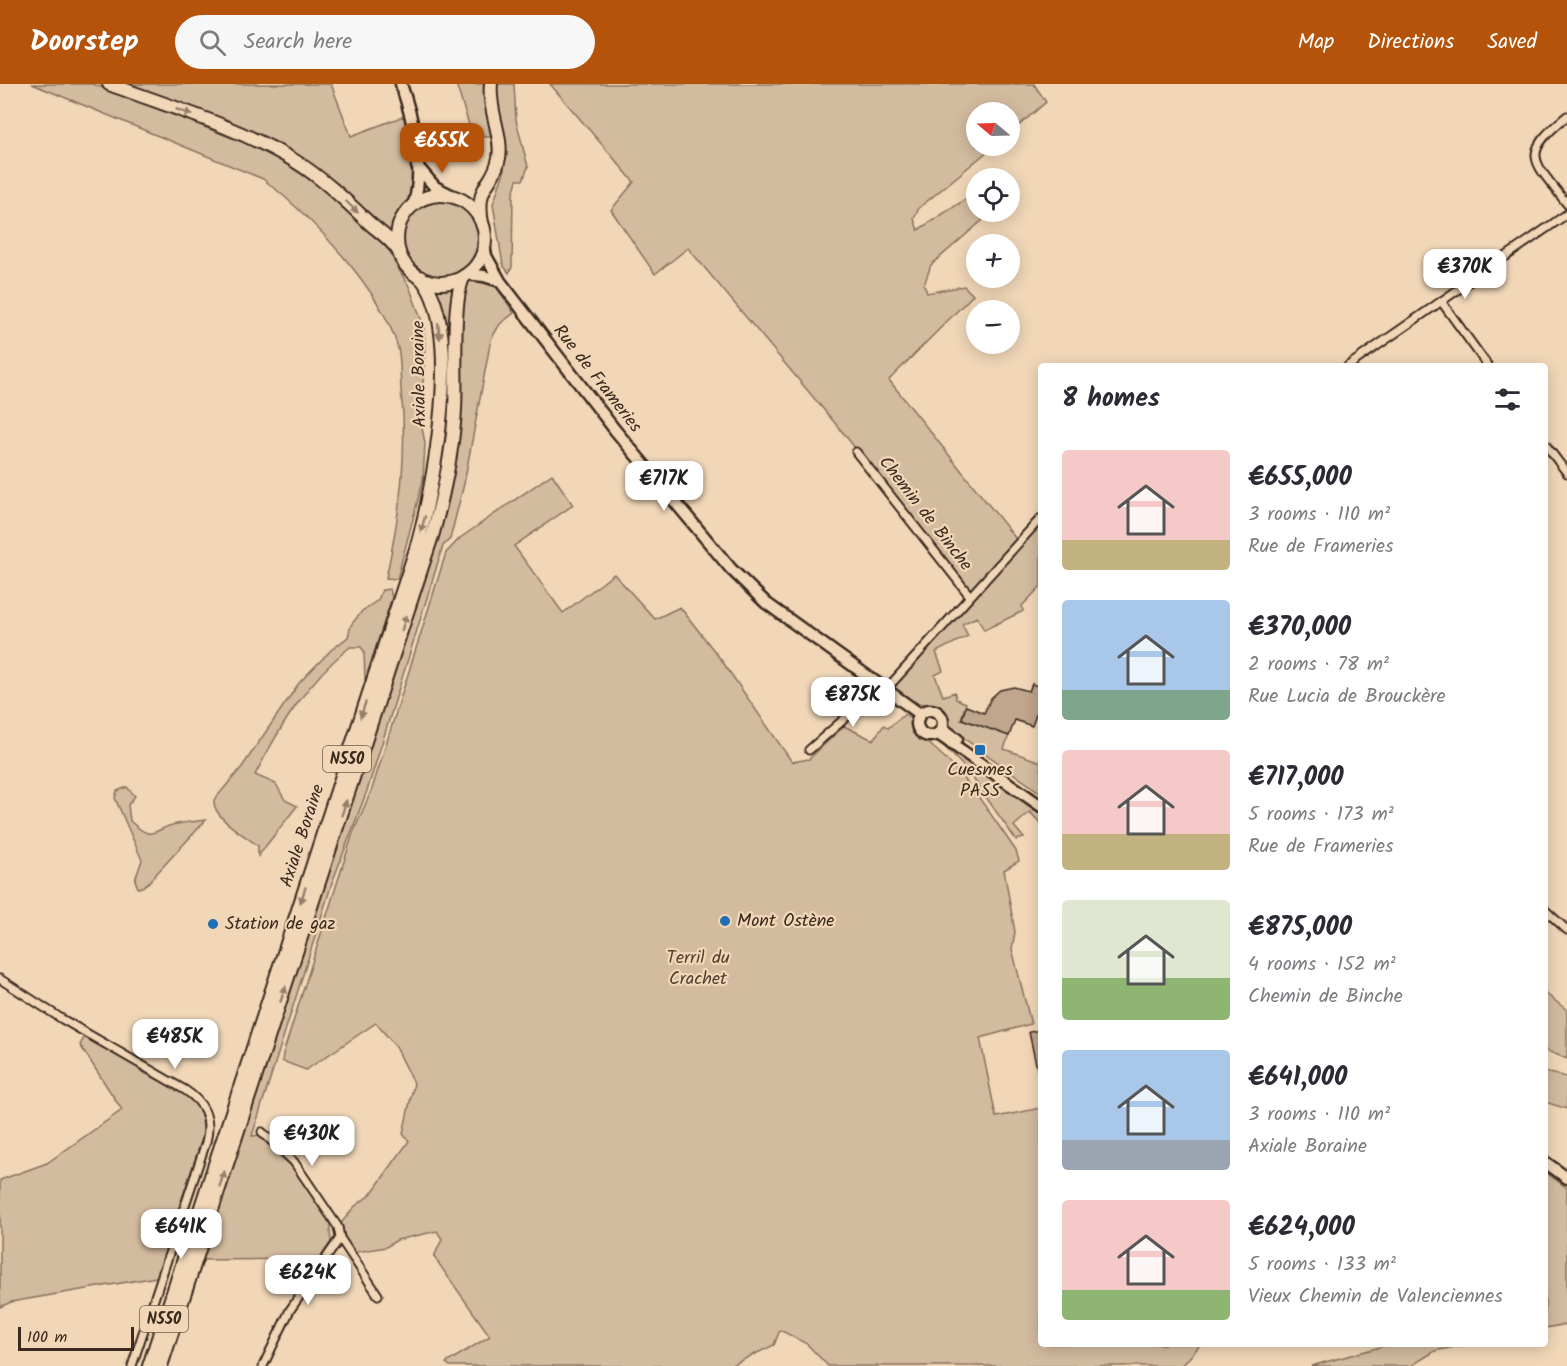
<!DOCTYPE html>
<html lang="en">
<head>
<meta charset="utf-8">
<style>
  body { margin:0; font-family:Kalam,sans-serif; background:#f7f7f7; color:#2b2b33; height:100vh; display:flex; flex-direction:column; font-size:22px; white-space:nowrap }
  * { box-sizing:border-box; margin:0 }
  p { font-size:20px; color:#7c7c81 }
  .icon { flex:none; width:33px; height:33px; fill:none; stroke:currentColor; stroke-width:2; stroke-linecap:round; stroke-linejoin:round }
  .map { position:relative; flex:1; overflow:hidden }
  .side { position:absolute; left:1038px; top:279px; width:510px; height:984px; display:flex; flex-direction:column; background:#fff; border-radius:6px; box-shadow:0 3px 15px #0003 }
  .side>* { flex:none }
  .needle { width:39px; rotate:289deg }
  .fabs { position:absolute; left:966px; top:18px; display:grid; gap:12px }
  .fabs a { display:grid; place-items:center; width:54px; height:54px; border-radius:50%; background:#fff; box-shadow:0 3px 15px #0003; font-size:30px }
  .scale { position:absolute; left:18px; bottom:15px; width:116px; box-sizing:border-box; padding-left:6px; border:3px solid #3b2a1e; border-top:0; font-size:16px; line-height:21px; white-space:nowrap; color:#3b2a1e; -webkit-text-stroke:4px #f1d7b8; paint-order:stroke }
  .price { position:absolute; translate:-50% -51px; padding:0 14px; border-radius:12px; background:#fff; color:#222; font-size:20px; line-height:39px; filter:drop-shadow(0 2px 3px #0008) }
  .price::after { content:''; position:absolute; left:50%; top:36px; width:18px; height:14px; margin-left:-9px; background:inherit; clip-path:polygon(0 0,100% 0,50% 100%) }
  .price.current { background:#b45309; color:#fff }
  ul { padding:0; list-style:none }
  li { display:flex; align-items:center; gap:18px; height:150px; padding:0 24px }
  li span { display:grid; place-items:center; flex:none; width:168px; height:120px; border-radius:6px; color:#555 }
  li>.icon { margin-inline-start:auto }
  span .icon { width:72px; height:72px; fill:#fffc; stroke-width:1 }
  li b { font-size:26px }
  h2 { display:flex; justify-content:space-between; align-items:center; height:72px; padding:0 24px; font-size:26px }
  header { display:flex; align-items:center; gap:36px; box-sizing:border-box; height:84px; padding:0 30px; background:#b45309; color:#fff }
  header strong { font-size:28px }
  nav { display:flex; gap:33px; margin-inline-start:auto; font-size:21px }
  .search { width:420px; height:54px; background:#f7f7f7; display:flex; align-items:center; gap:15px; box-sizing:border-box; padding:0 21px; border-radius:33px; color:#7c7c81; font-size:22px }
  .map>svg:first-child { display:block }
  .green { fill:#d3bb9f; stroke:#87725e; stroke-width:1.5 }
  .building { fill:#bfa68d; stroke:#3b2a1e; stroke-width:1.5 }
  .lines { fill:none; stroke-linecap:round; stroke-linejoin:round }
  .minor-casing { stroke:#3b2a1e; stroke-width:11 }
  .secondary-casing { stroke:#3b2a1e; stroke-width:15 }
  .trunk-casing { stroke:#3b2a1e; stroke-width:16 }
  .motorway-casing { stroke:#3b2a1e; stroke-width:16 }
  .minor { stroke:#f1d7b8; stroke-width:7 }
  .secondary { stroke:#f1d7b8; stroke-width:10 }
  .trunk { stroke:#f1d7b8; stroke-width:12 }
  .motorway { stroke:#f1d7b8; stroke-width:12 }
  .oneway { fill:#96806b }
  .poi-dot { fill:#1f6fb2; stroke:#f1d7b8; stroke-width:2 }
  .labels { text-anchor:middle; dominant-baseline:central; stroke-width:4.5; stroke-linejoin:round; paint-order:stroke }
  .shield { fill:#f1d7b8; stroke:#725e4c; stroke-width:1.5 }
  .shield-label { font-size:16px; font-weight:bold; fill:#3b2a1e }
  .street-label { font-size:18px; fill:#3b2a1e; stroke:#f1d7b8 }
  .poi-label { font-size:18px; fill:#3b2a1e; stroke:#f1d7b8; text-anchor:start }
  .park-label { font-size:18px; fill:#524031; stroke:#f1d7b8 }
</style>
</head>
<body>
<header>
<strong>Doorstep</strong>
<div class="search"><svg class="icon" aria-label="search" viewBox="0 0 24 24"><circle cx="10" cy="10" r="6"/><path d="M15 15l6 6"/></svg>Search here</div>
<nav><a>Map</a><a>Directions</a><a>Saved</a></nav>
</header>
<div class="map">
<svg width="1567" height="1282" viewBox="0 0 1567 1282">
  <rect width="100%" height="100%" fill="#f1d7b8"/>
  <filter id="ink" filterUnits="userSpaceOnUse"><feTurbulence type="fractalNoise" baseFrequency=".0167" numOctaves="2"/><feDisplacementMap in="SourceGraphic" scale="12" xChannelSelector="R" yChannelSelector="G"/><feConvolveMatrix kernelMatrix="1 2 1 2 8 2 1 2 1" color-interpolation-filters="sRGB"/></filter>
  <g filter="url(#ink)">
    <!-- green -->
    <path class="green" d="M32,0H93L266,67L329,109L368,146L388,159L394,178L409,202L424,243L425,261L421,339L425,359L423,397L397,495L386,494C400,430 408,370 401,305C400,292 401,276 398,264C382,206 310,131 263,95Z
      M123,0H331L351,52L404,32L415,105L400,129L393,149L374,137L322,90Z
      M456,0H487V20L491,53H483L471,47Z
      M497,0H514L516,36L528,83L523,96H517L513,110L512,183L509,189L503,181L493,120L504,88V58L496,22Z
      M550,0H1034L1046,18L1010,49V28H976V62H994L919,124L914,135L918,146L975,109L976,128H992L931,181L924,201L927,209L964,202L973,211L889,296L1020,460L970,512L845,351L688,164L655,190L611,126L634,98Z
      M402 154a38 38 0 1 1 76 0a38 38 0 1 1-76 0Z
      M477,194L493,197L514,229L500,240L491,255L464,400L450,455L443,462L368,704L332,799L252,1052L260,1051L285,1069L329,1132L331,1158L320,1174L313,1175L195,1176L427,469L461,329L462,220L464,203L470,196Z
      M434,204H452L453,277L445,368C448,320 456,248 434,204Z
      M552,390L573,421L514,462L563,529L614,490L655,535L680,523L722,577L792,678L809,675L844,642L873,656L884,641L888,644L905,630L913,637L920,653C961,682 987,725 1016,767L1019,777L1004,786L1015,848L1012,865L1031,940L980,954L996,1033L1041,1024V1260H1201L1182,1282H828L807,1260L780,1246L774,1261L730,1282H450L446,1279L490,1252L434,1173L442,1155L437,1147L397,1156L386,1163L351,1169L338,1143L354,1123L371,1110L409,1057L403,1050L414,999L396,963L376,939L306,986L282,977L283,970L353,749L372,705L446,469L460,454Z
      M1041,439V502L1022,522L1023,527L984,546L977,533L962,540L968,552L936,568L943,587L935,591L943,612L955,608L956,615L966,619L961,635L1009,651L1004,665L1041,678V709L952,646L941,625C926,620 899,618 894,601Z
      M390,505L392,513L365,597L364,567L361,563H350C308,596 279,644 255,691L276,700L285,716L297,722L258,772V762C245,751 212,734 214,716L242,683L299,599L331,566L348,553L351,541L362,527L378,516L382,506Z
      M940,658L1041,730V740L1030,728L1014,742L1024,754L1016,756L967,686Z
      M127,703L135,712L128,721L130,737C153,758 151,747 172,741C178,739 198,737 206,736L145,802L138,804L135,796L142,776L115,714L117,707Z
      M1545,909L1567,926V975L1545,966Z
      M85,952L139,982V986C172,1005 206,1006 203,1053L168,1155L175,1152L162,1192L11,1218L0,1223V1096L47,1079L122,1026L80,961Z
      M1545,988L1567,993V1025L1545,1018Z
      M1545,1088L1567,1104V1240L1545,1244Z
      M1391,1260H1469L1435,1267L1411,1282H1311Z"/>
    <!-- building -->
    <path class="building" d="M1032,600L1041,603V616L1032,642L1015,636L1009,652L962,635L966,622L984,629L991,614L1000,606L1014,603L1029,607Z
      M1040,946L1041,990H1038L1029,948Z"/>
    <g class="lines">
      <defs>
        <path id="minor" d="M1567,32C1518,72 1534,76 1567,120
          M1441,217L1488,282
          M1348,282L1567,130
          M1545,360L1567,389
          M856,368L970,512
          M809,666L876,607L891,600L1041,434
          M1545,826L1567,846
          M0,895L62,935L185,1006C205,1019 212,1035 206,1058L132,1282
          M262,1048L294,1078L338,1143L340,1154L378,1211
          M263,1282L290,1226L340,1154"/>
        <path id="secondary" d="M401,0C413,36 425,82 414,119
          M417,82L435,103L453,112
          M484,160L486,172L500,197L615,346L731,485L766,519L920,630
          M467,190L484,192L500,197
          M917 639a13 13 0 1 1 26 0a13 13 0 1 1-26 0Z
          M942,644L957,655
          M938,650L1041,722
          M1545,1078L1567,1094"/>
        <path id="trunk" d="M397 155a44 44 0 1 1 88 0a44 44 0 1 1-88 0Z
          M149,1282L416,465C433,407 465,240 420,193
          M161,1282L433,449C444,408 453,367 455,325C457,294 451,216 464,192"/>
        <path id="motorway" d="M109,0C171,23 238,43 295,77C321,93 343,114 365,135C377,147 387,151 398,166
          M482,140C475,98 493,104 499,74C503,52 488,26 491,0"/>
      </defs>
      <!-- minor casing -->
      <use href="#minor" class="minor-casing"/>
      <!-- secondary casing -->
      <use href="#secondary" class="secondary-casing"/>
      <!-- trunk casing -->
      <use href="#trunk" class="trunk-casing"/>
      <!-- motorway casing -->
      <use href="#motorway" class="motorway-casing"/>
      <!-- minor -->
      <use href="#minor" class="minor"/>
      <!-- secondary -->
      <use href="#secondary" class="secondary"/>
      <!-- trunk -->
      <use href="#trunk" class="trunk"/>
      <!-- motorway -->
      <use href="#motorway" class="motorway"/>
    </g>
    <!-- one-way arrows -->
    <defs><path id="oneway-solid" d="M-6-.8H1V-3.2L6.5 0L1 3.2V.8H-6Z" transform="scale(1.5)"/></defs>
    <g class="oneway">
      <use href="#oneway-solid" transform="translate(184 28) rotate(21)"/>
      <use href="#oneway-solid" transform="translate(352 123) rotate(44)"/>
      <use href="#oneway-solid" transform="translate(439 247) rotate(83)"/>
      <use href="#oneway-solid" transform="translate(423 440) rotate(105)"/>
      <use href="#oneway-solid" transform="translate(404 539) rotate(-72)"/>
      <use href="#oneway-solid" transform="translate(363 626) rotate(108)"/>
      <use href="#oneway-solid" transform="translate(344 724) rotate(-72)"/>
      <use href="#oneway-solid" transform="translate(303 811) rotate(108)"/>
      <use href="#oneway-solid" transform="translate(283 910) rotate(-72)"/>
      <use href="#oneway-solid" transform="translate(222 1095) rotate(-72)"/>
    </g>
  </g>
  <!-- markers -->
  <g class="poi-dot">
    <rect x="974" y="660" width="12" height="12" rx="3"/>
    <circle cx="725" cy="837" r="6"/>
    <circle cx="213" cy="840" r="6"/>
  </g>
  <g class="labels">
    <!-- shield labels -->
    <g class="shield">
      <rect x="323" y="662" width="48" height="26" rx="4.5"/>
      <rect x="140" y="1222" width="48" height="26" rx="4.5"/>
    </g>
    <g class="shield-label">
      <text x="347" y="675">N550</text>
      <text x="164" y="1235">N550</text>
    </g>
    <!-- street labels -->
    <g class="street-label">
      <text transform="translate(420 290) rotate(-91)">Axiale Boraine</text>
      <text transform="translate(597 295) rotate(52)">Rue de Frameries</text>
      <text transform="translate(925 430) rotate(52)">Chemin de Binche</text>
      <text transform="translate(303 752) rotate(-72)">Axiale Boraine</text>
    </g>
    <!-- poi labels -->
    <g class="poi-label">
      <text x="980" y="686" text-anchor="middle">Cuesmes<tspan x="980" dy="21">PASS</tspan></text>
      <text x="737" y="837">Mont Ostène</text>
      <text x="225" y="840">Station de gaz</text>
    </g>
    <!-- park labels -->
    <g class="park-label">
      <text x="698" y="874">Terril du<tspan x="698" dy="21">Crachet</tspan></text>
    </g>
  </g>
</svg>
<div class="fabs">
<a><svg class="needle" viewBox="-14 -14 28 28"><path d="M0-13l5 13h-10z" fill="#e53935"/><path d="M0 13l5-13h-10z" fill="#7c7c81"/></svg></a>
<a><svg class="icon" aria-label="locate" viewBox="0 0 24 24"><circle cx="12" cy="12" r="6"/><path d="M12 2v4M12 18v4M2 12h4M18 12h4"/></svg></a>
<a>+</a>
<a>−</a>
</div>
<div class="scale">100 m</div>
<b class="price current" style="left:442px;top:90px">€655K</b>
<b class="price" style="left:1465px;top:216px">€370K</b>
<b class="price" style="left:664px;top:428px">€717K</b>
<b class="price" style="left:853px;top:644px">€875K</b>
<b class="price" style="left:175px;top:986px">€485K</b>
<b class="price" style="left:312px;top:1083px">€430K</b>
<b class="price" style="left:181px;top:1176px">€641K</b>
<b class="price" style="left:308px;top:1222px">€624K</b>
<section class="side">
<h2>8 homes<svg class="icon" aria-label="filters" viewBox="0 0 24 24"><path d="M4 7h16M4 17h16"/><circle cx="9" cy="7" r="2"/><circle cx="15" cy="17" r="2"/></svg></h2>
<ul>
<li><span style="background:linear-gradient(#f6c9c9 75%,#c2b280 0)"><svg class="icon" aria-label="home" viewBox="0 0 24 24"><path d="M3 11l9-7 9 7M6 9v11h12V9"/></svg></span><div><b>€655,000</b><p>3 rooms · 110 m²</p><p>Rue de Frameries</p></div></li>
<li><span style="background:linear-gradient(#a9c7e8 75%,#7fa58c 0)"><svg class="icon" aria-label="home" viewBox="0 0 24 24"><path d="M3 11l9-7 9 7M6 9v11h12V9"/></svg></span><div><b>€370,000</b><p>2 rooms · 78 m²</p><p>Rue Lucia de Brouckère</p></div></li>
<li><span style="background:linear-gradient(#f6c9c9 70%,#c2b280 0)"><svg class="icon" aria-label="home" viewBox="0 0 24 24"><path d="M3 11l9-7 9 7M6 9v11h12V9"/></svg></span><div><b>€717,000</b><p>5 rooms · 173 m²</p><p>Rue de Frameries</p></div></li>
<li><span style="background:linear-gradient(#dfe7d0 65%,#8fb573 0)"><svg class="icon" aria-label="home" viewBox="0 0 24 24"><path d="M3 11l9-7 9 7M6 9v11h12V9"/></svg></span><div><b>€875,000</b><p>4 rooms · 152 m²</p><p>Chemin de Binche</p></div></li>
<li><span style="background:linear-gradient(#a9c7e8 75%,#9aa5b1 0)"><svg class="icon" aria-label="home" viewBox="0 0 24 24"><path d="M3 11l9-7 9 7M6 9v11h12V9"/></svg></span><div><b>€641,000</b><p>3 rooms · 110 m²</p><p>Axiale Boraine</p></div></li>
<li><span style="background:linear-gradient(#f6c9c9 75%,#8fb573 0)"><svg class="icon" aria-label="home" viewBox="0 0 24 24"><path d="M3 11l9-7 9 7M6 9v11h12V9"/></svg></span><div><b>€624,000</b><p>5 rooms · 133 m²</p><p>Vieux Chemin de Valenciennes</p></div></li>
</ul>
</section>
</div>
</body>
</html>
